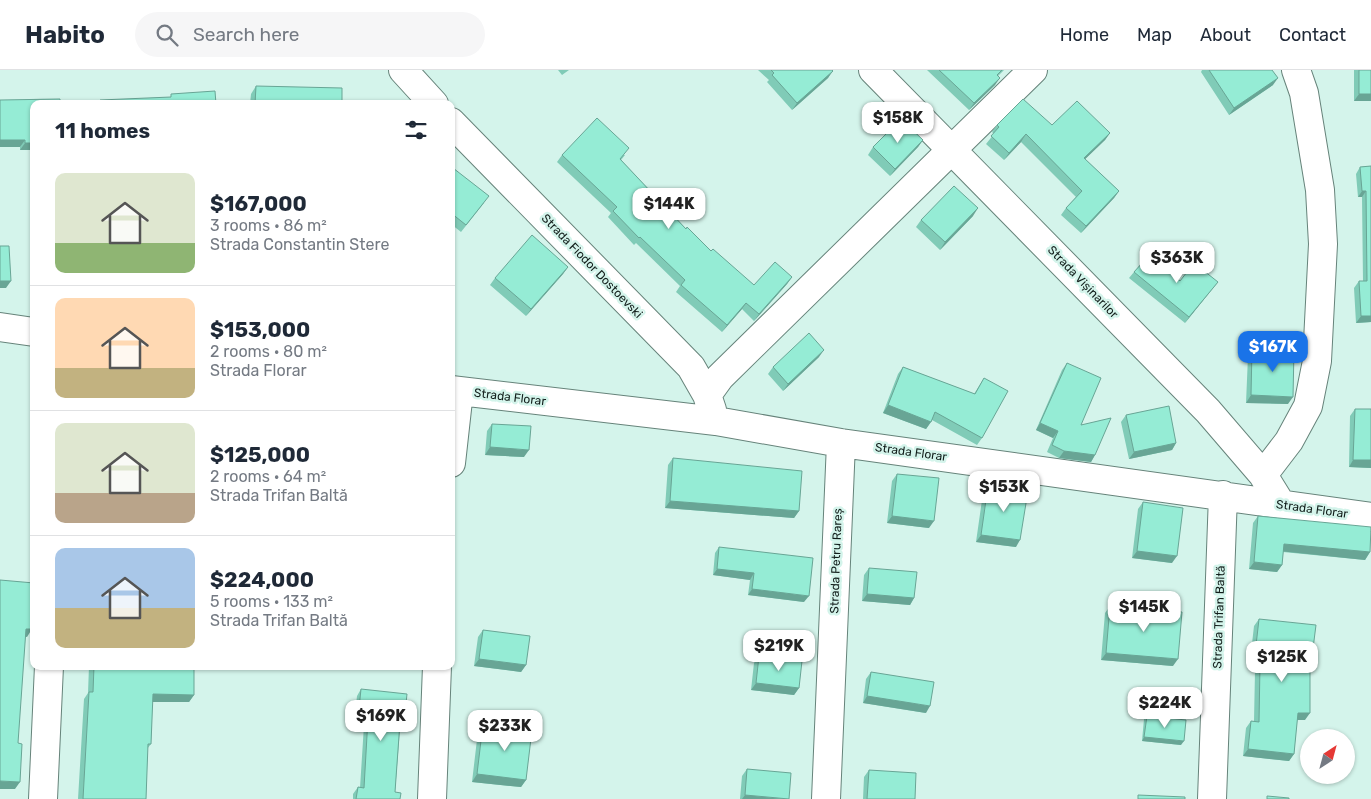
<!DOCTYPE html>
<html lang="en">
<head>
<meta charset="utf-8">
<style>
  body { margin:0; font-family:Rubik,sans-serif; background:#f6f6f7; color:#1f2937; height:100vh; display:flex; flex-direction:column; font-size:19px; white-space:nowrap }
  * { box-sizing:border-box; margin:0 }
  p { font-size:16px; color:#747a83 }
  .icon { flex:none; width:28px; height:28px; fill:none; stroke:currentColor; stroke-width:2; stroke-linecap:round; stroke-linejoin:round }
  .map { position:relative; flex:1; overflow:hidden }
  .details { position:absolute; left:30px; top:30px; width:425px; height:570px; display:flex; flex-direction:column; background:#fff; border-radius:10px; box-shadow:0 1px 4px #0004 }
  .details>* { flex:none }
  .needle { width:32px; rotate:36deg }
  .controls { position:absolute; left:1300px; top:659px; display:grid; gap:10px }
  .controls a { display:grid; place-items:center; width:55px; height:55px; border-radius:50%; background:#fff; box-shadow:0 1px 4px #0004; font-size:25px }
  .price { position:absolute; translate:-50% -42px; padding:0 11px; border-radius:10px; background:#fff; color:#222; font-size:16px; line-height:32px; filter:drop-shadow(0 1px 2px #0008) }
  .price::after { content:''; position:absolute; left:50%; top:30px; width:15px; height:11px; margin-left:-8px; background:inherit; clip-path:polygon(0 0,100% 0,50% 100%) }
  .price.current { background:#1a73e8; color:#fff }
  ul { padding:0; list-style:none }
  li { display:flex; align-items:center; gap:15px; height:125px; padding:0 25px }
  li+li { border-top:1px solid #e0e1e3 }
  li span { display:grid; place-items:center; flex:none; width:140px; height:100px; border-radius:10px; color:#555 }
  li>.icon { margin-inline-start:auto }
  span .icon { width:60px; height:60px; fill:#fffc; stroke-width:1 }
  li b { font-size:21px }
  h2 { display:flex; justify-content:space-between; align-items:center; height:60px; padding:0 25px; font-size:21px }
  header { display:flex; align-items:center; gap:30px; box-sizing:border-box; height:70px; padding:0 25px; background:#fff; border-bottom:1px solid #e0e1e3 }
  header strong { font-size:24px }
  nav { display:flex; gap:28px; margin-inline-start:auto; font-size:18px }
  .search { width:350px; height:45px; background:#f6f6f7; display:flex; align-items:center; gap:12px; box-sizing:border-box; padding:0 18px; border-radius:28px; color:#747a83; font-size:19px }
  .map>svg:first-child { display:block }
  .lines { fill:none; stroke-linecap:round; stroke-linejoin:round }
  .minor-casing { stroke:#66837a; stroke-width:30 }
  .minor { stroke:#fff; stroke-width:28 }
  .wall { fill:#80cbb7 }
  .shaded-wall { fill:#68a595 }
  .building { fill:#95ecd5; stroke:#68a595 }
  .labels { text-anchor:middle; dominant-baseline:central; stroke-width:5; stroke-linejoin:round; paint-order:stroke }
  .street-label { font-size:12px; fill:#111d1a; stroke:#d4f4eb }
</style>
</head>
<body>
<header>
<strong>Habito</strong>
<div class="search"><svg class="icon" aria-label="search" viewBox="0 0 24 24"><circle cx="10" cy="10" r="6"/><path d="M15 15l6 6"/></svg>Search here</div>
<nav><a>Home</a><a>Map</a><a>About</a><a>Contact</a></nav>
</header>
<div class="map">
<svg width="1371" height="729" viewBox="0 0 1371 729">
  <rect width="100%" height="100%" fill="#d4f4eb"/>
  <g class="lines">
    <defs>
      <path id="minor" d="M403,0L434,34
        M873,0L1208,341L1263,405L1281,434
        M451,52L691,297L707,325L712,340
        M0,257L34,262
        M451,320L716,351L841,373L1371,447
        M707,325L720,307L1033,0
        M451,393L459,321
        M1263,405L1289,371L1308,336L1317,291L1323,174L1320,120L1304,23L1296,0
        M43,729L49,596
        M432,729L437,596
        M826,729L841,373
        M1212,729L1223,425"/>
    </defs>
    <!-- minor casing -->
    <use href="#minor" class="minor-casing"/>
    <!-- minor -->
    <use href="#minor" class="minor"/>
  </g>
  <!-- wall -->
  <path class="wall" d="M558,0H569L562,5Z
    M758,0H832L828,8L792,40L767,12L769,10Z
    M927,0H1004L998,6L995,15L969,40Z
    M1202,0H1272L1273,15L1229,45L1201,2Z
    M1354,0H1371V31H1354Z
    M256,16L342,34H250L251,24Z
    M34,34V80H20V77Z
    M997,55H1052L1110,63L1105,70L1085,89L1119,121L1114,128L1081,163L1061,145L1066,138L1076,127L1021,72L1004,90L986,74L994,64L992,62Z
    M923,70L918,77L890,106L868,85L873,77Z
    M562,85H625L621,90L686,159L711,181L754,215L792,207L787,214L754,251L742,239L722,262L676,222L680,216L636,173L634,175L608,147L611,143L557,92Z
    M1371,96V252L1356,253L1354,218L1359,211H1363L1362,127H1358L1356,104L1360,97Z
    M451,100L484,133L461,162L451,154Z
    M973,146L940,180L916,157L921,150Z
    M568,197L563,204L526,246L490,215L495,208Z
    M1134,202L1180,211L1218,212L1185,253L1129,208Z
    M1252,279L1288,334L1246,333L1248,286Z
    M819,287L783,321L768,304L773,297Z
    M1067,293L1081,355L1095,385L1091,392L1059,388L1047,382L1053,368L1036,360L1062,300Z
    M903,297L974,324L984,308L982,368L977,375L932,350L926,359L883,343L898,304Z
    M1355,339H1371V398L1349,397L1350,346Z
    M1126,345L1176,373L1172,380L1129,389L1121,352Z
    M492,354L524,387L485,385L487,361Z
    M673,388L799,441L794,448L665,438L668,395Z
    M897,404L929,458L887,453L892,411Z
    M988,416L1016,477L976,472L983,423Z
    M1143,432L1172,493L1132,488L1138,439Z
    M1258,446L1370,482L1365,490L1283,482L1282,495L1277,502L1249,499L1253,453Z
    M719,477L804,532L748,525L750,510L713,505L715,483Z
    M869,498L914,528L910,535L862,531L864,505Z
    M1110,536L1173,596L1101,590L1105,543Z
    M1259,549L1305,650H1297L1294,684L1289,691L1243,686L1246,658L1251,651H1254L1255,601L1249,600L1254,556Z
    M483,560L526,595L521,602L474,596L478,567Z
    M759,586L799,618L794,625L751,620L754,593Z
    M89,596H194V625L189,632H152L151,674L147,679L146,729H78L84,629L88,623Z
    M871,602L926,643L863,633L866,609Z
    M361,619L404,652L400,659L395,722L400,729H353V724L358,717L360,718L364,655L354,654L357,626Z
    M1147,646L1181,675L1142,671L1144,649Z
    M483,654L526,710L521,717L472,712L478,661Z
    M747,699L789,729H740L742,706Z
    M869,700L915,729H863L864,707Z"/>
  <!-- shaded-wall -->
  <path class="shaded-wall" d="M833,1L828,8L792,40L797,33Z
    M1000,8L995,15L969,40L974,33Z
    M1278,8L1273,15L1229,45L1234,38Z
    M1359,24H1371V31H1354Z
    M1110,63L1105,70L1079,95L1084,88Z
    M1026,64L1021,72L1004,90L1009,83Z
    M0,70H25L20,77H0Z
    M923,70L918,77L890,106L895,99Z
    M25,73H34V80H20Z
    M1119,121L1114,128L1081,163L1086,156Z
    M1362,121H1366L1362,127H1358Z
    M978,138L973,146L940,180L945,172Z
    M568,197L563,204L526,246L531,239Z
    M792,207L787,214L754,251L759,244Z
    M0,211H11L6,218H0Z
    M1218,212L1213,218L1185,253L1189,247Z
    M746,233L742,239L722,262L727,255Z
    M1361,246H1371V252L1356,253Z
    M824,280L819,287L783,321L788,314Z
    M1251,325L1293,327L1288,334L1246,333Z
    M888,335L931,352L926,359L883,343Z
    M1040,353L1058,361L1053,368L1036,360Z
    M1176,373L1172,380L1129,389L1134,382Z
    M490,377L529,380L524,387L485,385Z
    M1064,381L1095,385L1091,392L1059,388Z
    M1353,390H1371V398L1349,397Z
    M670,431L799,441L794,448L665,438Z
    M892,446L934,451L929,458L887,453Z
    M981,465L1020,470L1016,477L976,472Z
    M1284,474L1370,482L1365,490L1279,481Z
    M1137,481L1177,486L1172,493L1132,488Z
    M1254,492L1282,495L1277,502L1249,499Z
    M717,499L754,503L750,510L713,505Z
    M752,519L809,526L804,532L748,525Z
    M867,524L914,528L910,535L862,531Z
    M26,559H32L27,567L21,566Z
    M1106,583L1178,589L1173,596L1101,590Z
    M479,589L526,595L521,602L474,596Z
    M1254,593L1260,594L1255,601L1249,600Z
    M756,613L799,618L794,625L751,620Z
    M153,624L194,625L189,632H147Z
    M867,626L930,636L926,643L863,633Z
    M1298,643H1310L1305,650H1293Z
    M358,648H368L364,655L354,654Z
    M400,652H404L400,659Z
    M1144,667L1184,671L1181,675L1142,671Z
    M1248,679L1294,684L1289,691L1243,686Z
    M477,704L526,710L521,717L472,712Z
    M0,711L20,712L15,719H0Z
    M745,725L782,729H742Z"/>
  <!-- building -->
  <path class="building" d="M771,0H832L833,1L797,33L772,5L774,3Z
    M939,0H1002L997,5L1000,8L974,33Z
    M1209,0H1272L1278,8L1234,38Z
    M1359,0H1371V24H1359Z
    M256,16L342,18V34H255Z
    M215,21L216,34H100V30L171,27V24Z
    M60,29V34H34V73H25V70H0V30Z
    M1023,29L1052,55L1077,31L1110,63L1084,88L1119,121L1086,156L1066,138L1082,121L1026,64L1009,83L991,66L999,57L997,55Z
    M597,48L629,78L620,89L686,159L687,157L711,181L713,179L754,215L775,192L792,207L759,244L746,233L727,255L681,215L685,210L640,167L639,168L613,141L617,137L562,85Z
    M901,49L923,70L895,99L873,77Z
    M1371,96V246H1361L1359,211H1367L1366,121H1362L1360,97Z
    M453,98L489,126L466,155L451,143V100Z
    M954,116L978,138L945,172L921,150Z
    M532,165L568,197L531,239L495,208Z
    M0,176H9L11,211H0Z
    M1151,183L1180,211L1194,193L1218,212L1189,247L1134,202Z
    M809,263L824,280L788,314L773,297Z
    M1252,279L1294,280L1293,327L1251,325Z
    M1067,293L1101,308L1081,355L1111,348L1095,385L1064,381L1052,375L1058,361L1040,353Z
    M903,297L975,324L984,308L1008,321L982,368L935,342L931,352L888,335Z
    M1169,336L1176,373L1134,382L1126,345Z
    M1355,339H1371V390H1353Z
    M492,354L531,356L529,380L490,377Z
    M673,388L802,401L799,441L670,431Z
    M897,404L939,408L934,451L892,446Z
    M988,416L1028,421L1020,470L981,465Z
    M1143,432L1183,438L1177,486L1137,481Z
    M1258,446L1371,457L1370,482L1284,474L1282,495L1254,492Z
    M719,477L813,488L809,526L752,519L754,503L717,499Z
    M869,498L917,502L914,528L867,524Z
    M0,510L34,513V538L32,559H26L18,673L22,674L20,712L0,711Z
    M1110,536L1182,542L1178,589L1106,583Z
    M1259,549L1316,555L1310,602V643H1298L1294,684L1248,679L1251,651L1259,652L1260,594L1254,593Z
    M483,560L530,566L526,595L479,589Z
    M759,586L802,591L799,618L756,613Z
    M94,596H194V625L153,624L151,674H148L146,729H83L89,622H93Z
    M871,602L934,612L930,636L867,626Z
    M361,619L407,624L404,652H400L395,722L401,723L400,729H356L358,717L364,718L368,648H358Z
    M1147,646L1186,650L1184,671L1144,667Z
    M483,654L532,660L526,710L477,704Z
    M747,699L791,703L789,729L745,725Z
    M869,700L916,703L915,729H867Z
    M1138,725L1185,727V729H1138Z
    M1267,726L1289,728V729H1267Z"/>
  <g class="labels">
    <!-- street labels -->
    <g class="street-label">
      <text transform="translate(592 196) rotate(46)">Strada Fiodor Dostoevski</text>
      <text transform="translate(1083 212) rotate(46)">Strada Vișinarilor</text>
      <text transform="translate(510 327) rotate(7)">Strada Florar</text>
      <text transform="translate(911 382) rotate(8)">Strada Florar</text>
      <text transform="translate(1312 439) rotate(8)">Strada Florar</text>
      <text transform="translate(836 491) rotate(-88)">Strada Petru Rareș</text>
      <text transform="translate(1219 547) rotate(-88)">Strada Trifan Baltă</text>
    </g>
  </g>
</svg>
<div class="controls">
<a><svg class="needle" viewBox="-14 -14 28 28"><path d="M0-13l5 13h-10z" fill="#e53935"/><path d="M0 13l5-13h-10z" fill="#747a83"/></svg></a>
</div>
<b class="price" style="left:898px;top:74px">$158K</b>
<b class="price" style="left:669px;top:160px">$144K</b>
<b class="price" style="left:1177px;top:214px">$363K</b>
<b class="price current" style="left:1273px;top:303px">$167K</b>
<b class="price" style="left:1004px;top:443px">$153K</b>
<b class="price" style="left:1144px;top:563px">$145K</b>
<b class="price" style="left:779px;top:602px">$219K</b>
<b class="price" style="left:1282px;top:613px">$125K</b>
<b class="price" style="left:1165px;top:659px">$224K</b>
<b class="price" style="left:381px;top:672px">$169K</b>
<b class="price" style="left:505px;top:682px">$233K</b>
<section class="details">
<h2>11 homes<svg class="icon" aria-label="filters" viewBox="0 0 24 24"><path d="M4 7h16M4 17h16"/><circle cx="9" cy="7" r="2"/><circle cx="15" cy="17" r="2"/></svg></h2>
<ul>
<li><span style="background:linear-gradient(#dfe7d0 70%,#8fb573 0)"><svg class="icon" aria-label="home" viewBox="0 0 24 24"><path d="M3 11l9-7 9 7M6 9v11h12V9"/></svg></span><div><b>$167,000</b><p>3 rooms · 86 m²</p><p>Strada Constantin Stere</p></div></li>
<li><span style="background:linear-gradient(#ffd9b3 70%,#c2b280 0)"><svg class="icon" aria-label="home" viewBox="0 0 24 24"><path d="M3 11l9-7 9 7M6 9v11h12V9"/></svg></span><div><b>$153,000</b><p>2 rooms · 80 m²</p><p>Strada Florar</p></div></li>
<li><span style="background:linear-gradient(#dfe7d0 70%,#b9a48a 0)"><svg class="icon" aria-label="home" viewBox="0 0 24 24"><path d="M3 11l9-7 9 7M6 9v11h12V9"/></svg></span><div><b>$125,000</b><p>2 rooms · 64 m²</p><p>Strada Trifan Baltă</p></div></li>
<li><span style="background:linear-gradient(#a9c7e8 60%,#c2b280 0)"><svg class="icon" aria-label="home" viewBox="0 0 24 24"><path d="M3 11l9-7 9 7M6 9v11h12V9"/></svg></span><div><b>$224,000</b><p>5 rooms · 133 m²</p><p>Strada Trifan Baltă</p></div></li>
</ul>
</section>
</div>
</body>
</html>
